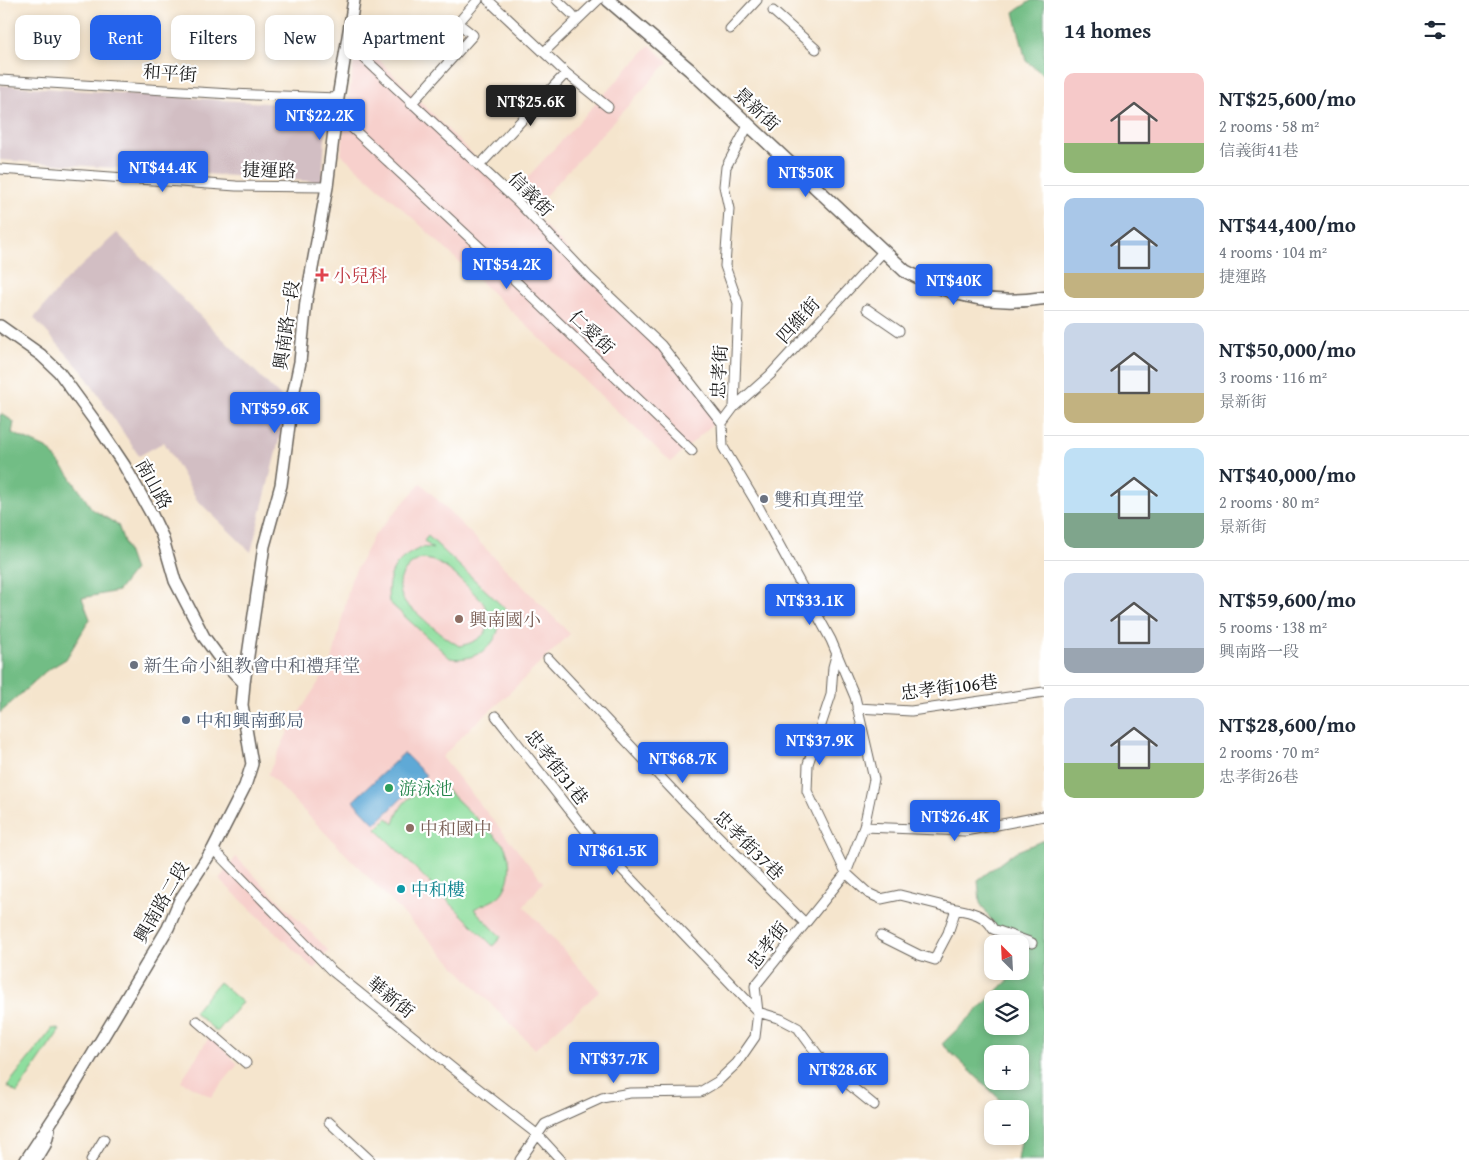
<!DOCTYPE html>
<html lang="en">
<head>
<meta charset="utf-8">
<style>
  body { margin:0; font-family:"Gentium Book Plus","Noto Serif TC",serif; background:#f6f6f7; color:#1f2937; height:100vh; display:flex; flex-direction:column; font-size:19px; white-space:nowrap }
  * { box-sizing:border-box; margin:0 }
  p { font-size:16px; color:#747a83 }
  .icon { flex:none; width:28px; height:28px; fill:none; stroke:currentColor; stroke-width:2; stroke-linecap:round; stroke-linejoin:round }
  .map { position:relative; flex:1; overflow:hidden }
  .drawer { display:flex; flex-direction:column; background:#fff; width:425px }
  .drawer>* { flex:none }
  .guide { position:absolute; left:15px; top:15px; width:475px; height:45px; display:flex; gap:10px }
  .needle { width:32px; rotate:336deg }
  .tools { position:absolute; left:984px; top:935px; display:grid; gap:10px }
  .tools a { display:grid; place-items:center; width:45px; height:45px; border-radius:10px; background:#fff; box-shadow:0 2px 8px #0003; font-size:25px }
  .price { position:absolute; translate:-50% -42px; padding:0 11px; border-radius:5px; background:#2563eb; color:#fff; font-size:16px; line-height:32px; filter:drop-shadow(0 1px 2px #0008) }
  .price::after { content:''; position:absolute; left:50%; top:30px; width:15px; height:11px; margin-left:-8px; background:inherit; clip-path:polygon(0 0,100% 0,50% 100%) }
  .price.selected { background:#222; color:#fff }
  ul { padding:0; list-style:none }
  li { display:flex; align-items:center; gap:15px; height:125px; padding:0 20px }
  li+li { border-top:1px solid #e0e1e3 }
  li span { display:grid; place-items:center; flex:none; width:140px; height:100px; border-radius:10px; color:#555 }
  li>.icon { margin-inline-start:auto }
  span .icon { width:60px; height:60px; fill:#fffc; stroke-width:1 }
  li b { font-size:21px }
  h2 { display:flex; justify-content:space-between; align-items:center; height:60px; padding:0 20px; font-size:21px }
  .pill { padding:0 18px; border-radius:10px; background:#fff; box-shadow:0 2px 8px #0003; font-size:18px; line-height:45px }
  .pill.selected { background:#2563eb; color:#fff }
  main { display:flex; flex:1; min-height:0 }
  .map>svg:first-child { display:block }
  .built { fill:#f7d0cc }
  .industrial { fill:#d2bec3 }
  .green { fill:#8ede9e; stroke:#557d5d; fill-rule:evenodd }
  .forest { fill:#72bd85; stroke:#476c50; fill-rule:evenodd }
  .water { fill:#5ea9d6; stroke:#3d6279 }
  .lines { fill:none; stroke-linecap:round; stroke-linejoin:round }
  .minor-casing { stroke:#68625a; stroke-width:11 }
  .tertiary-casing { stroke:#68625a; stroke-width:14 }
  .secondary-casing { stroke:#68625a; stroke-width:15 }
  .minor { stroke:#fff; stroke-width:9 }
  .tertiary { stroke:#fff; stroke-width:11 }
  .secondary { stroke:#fff; stroke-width:12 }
  .health-dot { fill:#e0444e; stroke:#fff; stroke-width:2 }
  .worship-dot { fill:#6b7280; stroke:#fff; stroke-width:2 }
  .education-dot { fill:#8d6e63; stroke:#fff; stroke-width:2 }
  .service-dot { fill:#5c6f8a; stroke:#fff; stroke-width:2 }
  .leisure-dot { fill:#2e9e5b; stroke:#fff; stroke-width:2 }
  .culture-dot { fill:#0f9aa8; stroke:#fff; stroke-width:2 }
  .labels { text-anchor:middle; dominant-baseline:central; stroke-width:4.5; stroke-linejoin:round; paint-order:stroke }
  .street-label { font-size:18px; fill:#1c1c1c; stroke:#fff }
  .health-label { font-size:18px; fill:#be3a42; stroke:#fff; text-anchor:start }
  .worship-label { font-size:18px; fill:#5b616d; stroke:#fff; text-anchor:start }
  .education-label { font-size:18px; fill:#785e54; stroke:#fff; text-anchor:start }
  .service-label { font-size:18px; fill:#4e5e75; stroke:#fff; text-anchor:start }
  .leisure-label { font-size:18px; fill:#27864d; stroke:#fff; text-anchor:start }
  .culture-label { font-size:18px; fill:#0d838f; stroke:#fff; text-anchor:start }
</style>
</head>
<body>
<main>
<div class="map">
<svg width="1044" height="1160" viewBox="0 0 1044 1160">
  <rect width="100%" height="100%" fill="#fff"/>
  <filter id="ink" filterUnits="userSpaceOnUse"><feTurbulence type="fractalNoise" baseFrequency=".02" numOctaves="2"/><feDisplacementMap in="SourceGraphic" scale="10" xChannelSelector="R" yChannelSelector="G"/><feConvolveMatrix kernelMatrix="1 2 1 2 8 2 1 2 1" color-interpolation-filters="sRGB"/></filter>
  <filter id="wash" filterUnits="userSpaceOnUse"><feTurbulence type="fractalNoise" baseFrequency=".0096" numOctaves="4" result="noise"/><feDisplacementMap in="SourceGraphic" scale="20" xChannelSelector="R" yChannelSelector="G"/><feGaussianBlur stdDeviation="1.12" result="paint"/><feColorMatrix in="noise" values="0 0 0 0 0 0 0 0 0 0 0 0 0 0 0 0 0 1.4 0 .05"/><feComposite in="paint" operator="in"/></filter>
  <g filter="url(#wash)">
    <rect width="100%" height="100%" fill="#f5e5cd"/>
    <!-- built -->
    <path class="built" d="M357,38L512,194L650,45L668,62L531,211L724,414L671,462L416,221L341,154Z
      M421,483L570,634L499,703L472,726L442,757L543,882L524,906L600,991L535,1049L268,774L292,724L332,661L351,580L373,537Z
      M236,857L329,951L314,969L219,879Z
      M210,1036L238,1064L211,1097L181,1081Z"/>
    <!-- industrial -->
    <path class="industrial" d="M0,85L327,107L322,182L0,160Z
      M117,233L288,404L251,552L197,500L164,442L139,456L82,371L34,318L65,281Z"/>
    <!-- green -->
    <path class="green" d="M428,536L516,619L511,625L498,614C505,642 476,663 450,658L389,602C386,581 392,563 411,553C420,548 424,546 433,549L424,541ZM421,559C444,558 466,586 482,601C497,625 486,641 459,646C444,637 432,627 419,615C415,611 408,607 405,602C393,584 403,566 421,559Z
      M441,787L446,789L503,844C512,857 512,879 502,893C496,901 483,904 474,909L501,937L493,946L376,829L387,818L394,824C402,797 414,792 441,787Z
      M219,982L242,1002L217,1032L194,1012Z
      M53,1028L60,1030L17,1093L7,1086Z"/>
    <!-- forest -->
    <path class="forest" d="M1032,0H1044V75L1026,61L1014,12Z
      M2,414L14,422L12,433L48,449L67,472L92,509L118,525L134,570L118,591L82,598L90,619L66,659L46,671L0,713V415Z
      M1044,840V1160H1018L1024,1122L1020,1118V1109H1010L942,1044L1018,971H1020L1023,966L1018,938L999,932L980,903L978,880L1015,852ZM992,999H1020V1026H992ZM992,1054H1020V1081H992Z"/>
    <!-- water -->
    <path class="water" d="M404,753L426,775L375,824L353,801Z"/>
  </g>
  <g filter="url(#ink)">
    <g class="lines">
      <defs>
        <path id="minor" d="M488,0L566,73L608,107
          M557,0L572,14
          M773,11L816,49
          M730,29L757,0
          M348,43L518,202L589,277L661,345L722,423
          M544,52L598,0
          M0,80L231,94L338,98
          M411,104L473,35L458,23L478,0
          M336,113L501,267L692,451
          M479,166L566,73
          M0,169L236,186L327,187
          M867,309L899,331
          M734,407L738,303L725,266L729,209L724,186L726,167L749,124
          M836,656L833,667L831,695L808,764L807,791L846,873L868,893L881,899L900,895L956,909L948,933L938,952L935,960L919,955L881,936
          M548,658L681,799L805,923
          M857,708L911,711L1044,692
          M496,716L590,836L758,1012L781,1019L798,1028L826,1066L874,1105
          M864,827L965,831L1044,816
          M213,849L331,970L466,1079L538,1135L561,1160
          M956,909C971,912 986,915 993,929L1032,943
          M197,1021L246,1063
          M329,1122L370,1160
          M91,1160L104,1139
          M520,1160L545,1124L602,1098L630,1093L700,1092L717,1082L737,1063L755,1037L758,1012L755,986L846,873L864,827L874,779L855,697L831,640L757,504L723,447L722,423L734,407L770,375L883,252"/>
        <path id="tertiary" d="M0,326L41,355L59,372L94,420L124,465L152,515L162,536L175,581L204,637L218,656L244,683
          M26,1160L66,1099L168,928L180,900L213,849L245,786L252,764L242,705L244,683L264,546L281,485L293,395L300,362L306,301L327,187L338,98L354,0
          M36,1160L45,1145L49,1129"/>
        <path id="secondary" d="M608,0L690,70L905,271C918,277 931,285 944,289C976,301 1011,303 1044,298"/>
      </defs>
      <!-- minor casing -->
      <use href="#minor" class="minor-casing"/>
      <!-- tertiary casing -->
      <use href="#tertiary" class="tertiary-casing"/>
      <!-- secondary casing -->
      <use href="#secondary" class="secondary-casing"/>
      <!-- minor -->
      <use href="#minor" class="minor"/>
      <!-- tertiary -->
      <use href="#tertiary" class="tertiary"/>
      <!-- secondary -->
      <use href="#secondary" class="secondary"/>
    </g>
  </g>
  <!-- markers -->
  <path class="health-dot" d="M319.5 267.5h5v5h5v5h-5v5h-5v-5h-5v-5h5z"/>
  <g class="worship-dot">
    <circle cx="764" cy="499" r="5"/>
    <circle cx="134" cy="665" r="5"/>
  </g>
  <g class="education-dot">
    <circle cx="459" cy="619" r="5"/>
    <circle cx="410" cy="828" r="5"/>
  </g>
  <circle class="service-dot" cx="186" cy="720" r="5"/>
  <circle class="leisure-dot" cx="389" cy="788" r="5"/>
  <circle class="culture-dot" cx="401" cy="889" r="5"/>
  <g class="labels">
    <!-- street labels -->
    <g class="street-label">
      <text transform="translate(170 73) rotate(4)">和平街</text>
      <text transform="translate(757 109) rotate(43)">景新街</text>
      <text transform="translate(269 170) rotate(1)">捷運路</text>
      <text transform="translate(531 194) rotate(45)">信義街</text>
      <text transform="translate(798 320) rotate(-48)">四維街</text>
      <text transform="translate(286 325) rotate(-82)">興南路一段</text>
      <text transform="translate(592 332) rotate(44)">仁愛街</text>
      <text transform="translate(719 372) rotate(-87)">忠孝街</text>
      <text transform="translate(154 484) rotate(61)">南山路</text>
      <text transform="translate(949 687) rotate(-7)">忠孝街106巷</text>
      <text transform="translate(557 767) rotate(52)">忠孝街31巷</text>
      <text transform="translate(749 845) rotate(45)">忠孝街37巷</text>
      <text transform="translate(161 902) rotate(-60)">興南路二段</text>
      <text transform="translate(767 945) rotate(-52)">忠孝街</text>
      <text transform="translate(391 997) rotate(39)">華新街</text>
    </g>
    <!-- health labels -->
    <g class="health-label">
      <text x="333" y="275">小兒科</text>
    </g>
    <!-- worship labels -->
    <g class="worship-label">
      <text x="774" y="499">雙和真理堂</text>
      <text x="144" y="665">新生命小組教會中和禮拜堂</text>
    </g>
    <!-- education labels -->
    <g class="education-label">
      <text x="469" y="619">興南國小</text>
      <text x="420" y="828">中和國中</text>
    </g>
    <!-- service labels -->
    <g class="service-label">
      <text x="196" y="720">中和興南郵局</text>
    </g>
    <!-- leisure labels -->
    <g class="leisure-label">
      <text x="399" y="788">游泳池</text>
    </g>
    <!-- culture labels -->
    <g class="culture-label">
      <text x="411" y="889">中和樓</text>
    </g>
  </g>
</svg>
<div class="tools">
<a><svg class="needle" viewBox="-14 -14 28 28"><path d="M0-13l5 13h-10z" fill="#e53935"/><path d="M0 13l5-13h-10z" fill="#747a83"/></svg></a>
<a><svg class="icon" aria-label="layers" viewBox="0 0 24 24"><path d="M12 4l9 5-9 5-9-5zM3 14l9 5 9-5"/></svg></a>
<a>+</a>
<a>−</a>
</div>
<b class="price selected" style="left:531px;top:127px">NT$25.6K</b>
<b class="price" style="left:320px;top:141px">NT$22.2K</b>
<b class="price" style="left:163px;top:193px">NT$44.4K</b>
<b class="price" style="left:806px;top:198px">NT$50K</b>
<b class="price" style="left:507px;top:290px">NT$54.2K</b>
<b class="price" style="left:954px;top:306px">NT$40K</b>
<b class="price" style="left:275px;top:434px">NT$59.6K</b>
<b class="price" style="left:810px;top:626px">NT$33.1K</b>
<b class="price" style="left:820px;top:766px">NT$37.9K</b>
<b class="price" style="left:683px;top:784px">NT$68.7K</b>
<b class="price" style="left:955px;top:842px">NT$26.4K</b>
<b class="price" style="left:613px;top:876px">NT$61.5K</b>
<b class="price" style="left:614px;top:1084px">NT$37.7K</b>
<b class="price" style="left:843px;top:1095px">NT$28.6K</b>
<div class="guide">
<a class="pill">Buy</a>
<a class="pill selected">Rent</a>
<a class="pill">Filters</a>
<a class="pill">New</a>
<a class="pill">Apartment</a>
</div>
</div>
<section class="drawer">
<h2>14 homes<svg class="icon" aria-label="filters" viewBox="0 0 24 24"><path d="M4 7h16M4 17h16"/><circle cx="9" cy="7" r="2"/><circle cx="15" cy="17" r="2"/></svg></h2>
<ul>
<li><span style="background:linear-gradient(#f6c9c9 70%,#8fb573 0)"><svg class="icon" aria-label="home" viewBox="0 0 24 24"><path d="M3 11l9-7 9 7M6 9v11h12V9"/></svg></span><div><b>NT$25,600/mo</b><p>2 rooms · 58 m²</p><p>信義街41巷</p></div></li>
<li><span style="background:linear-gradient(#a9c7e8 75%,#c2b280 0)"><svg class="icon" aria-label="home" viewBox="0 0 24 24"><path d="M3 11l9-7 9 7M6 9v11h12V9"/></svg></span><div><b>NT$44,400/mo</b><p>4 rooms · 104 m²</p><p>捷運路</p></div></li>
<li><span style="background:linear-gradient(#c9d6e8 70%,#c2b280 0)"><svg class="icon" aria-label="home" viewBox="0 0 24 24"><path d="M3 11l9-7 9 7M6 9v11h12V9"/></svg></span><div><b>NT$50,000/mo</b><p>3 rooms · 116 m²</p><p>景新街</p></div></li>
<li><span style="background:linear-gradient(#bfe0f5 65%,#7fa58c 0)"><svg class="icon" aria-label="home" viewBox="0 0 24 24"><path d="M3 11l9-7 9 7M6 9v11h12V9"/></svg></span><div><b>NT$40,000/mo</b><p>2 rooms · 80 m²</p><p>景新街</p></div></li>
<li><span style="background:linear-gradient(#c9d6e8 75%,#9aa5b1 0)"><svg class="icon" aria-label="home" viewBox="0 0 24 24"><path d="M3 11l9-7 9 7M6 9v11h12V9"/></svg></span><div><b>NT$59,600/mo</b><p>5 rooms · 138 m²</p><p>興南路一段</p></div></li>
<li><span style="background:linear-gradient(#c9d6e8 65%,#8fb573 0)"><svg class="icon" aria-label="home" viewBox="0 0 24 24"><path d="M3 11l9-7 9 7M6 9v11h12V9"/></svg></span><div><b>NT$28,600/mo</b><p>2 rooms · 70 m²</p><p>忠孝街26巷</p></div></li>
</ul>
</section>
</main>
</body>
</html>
